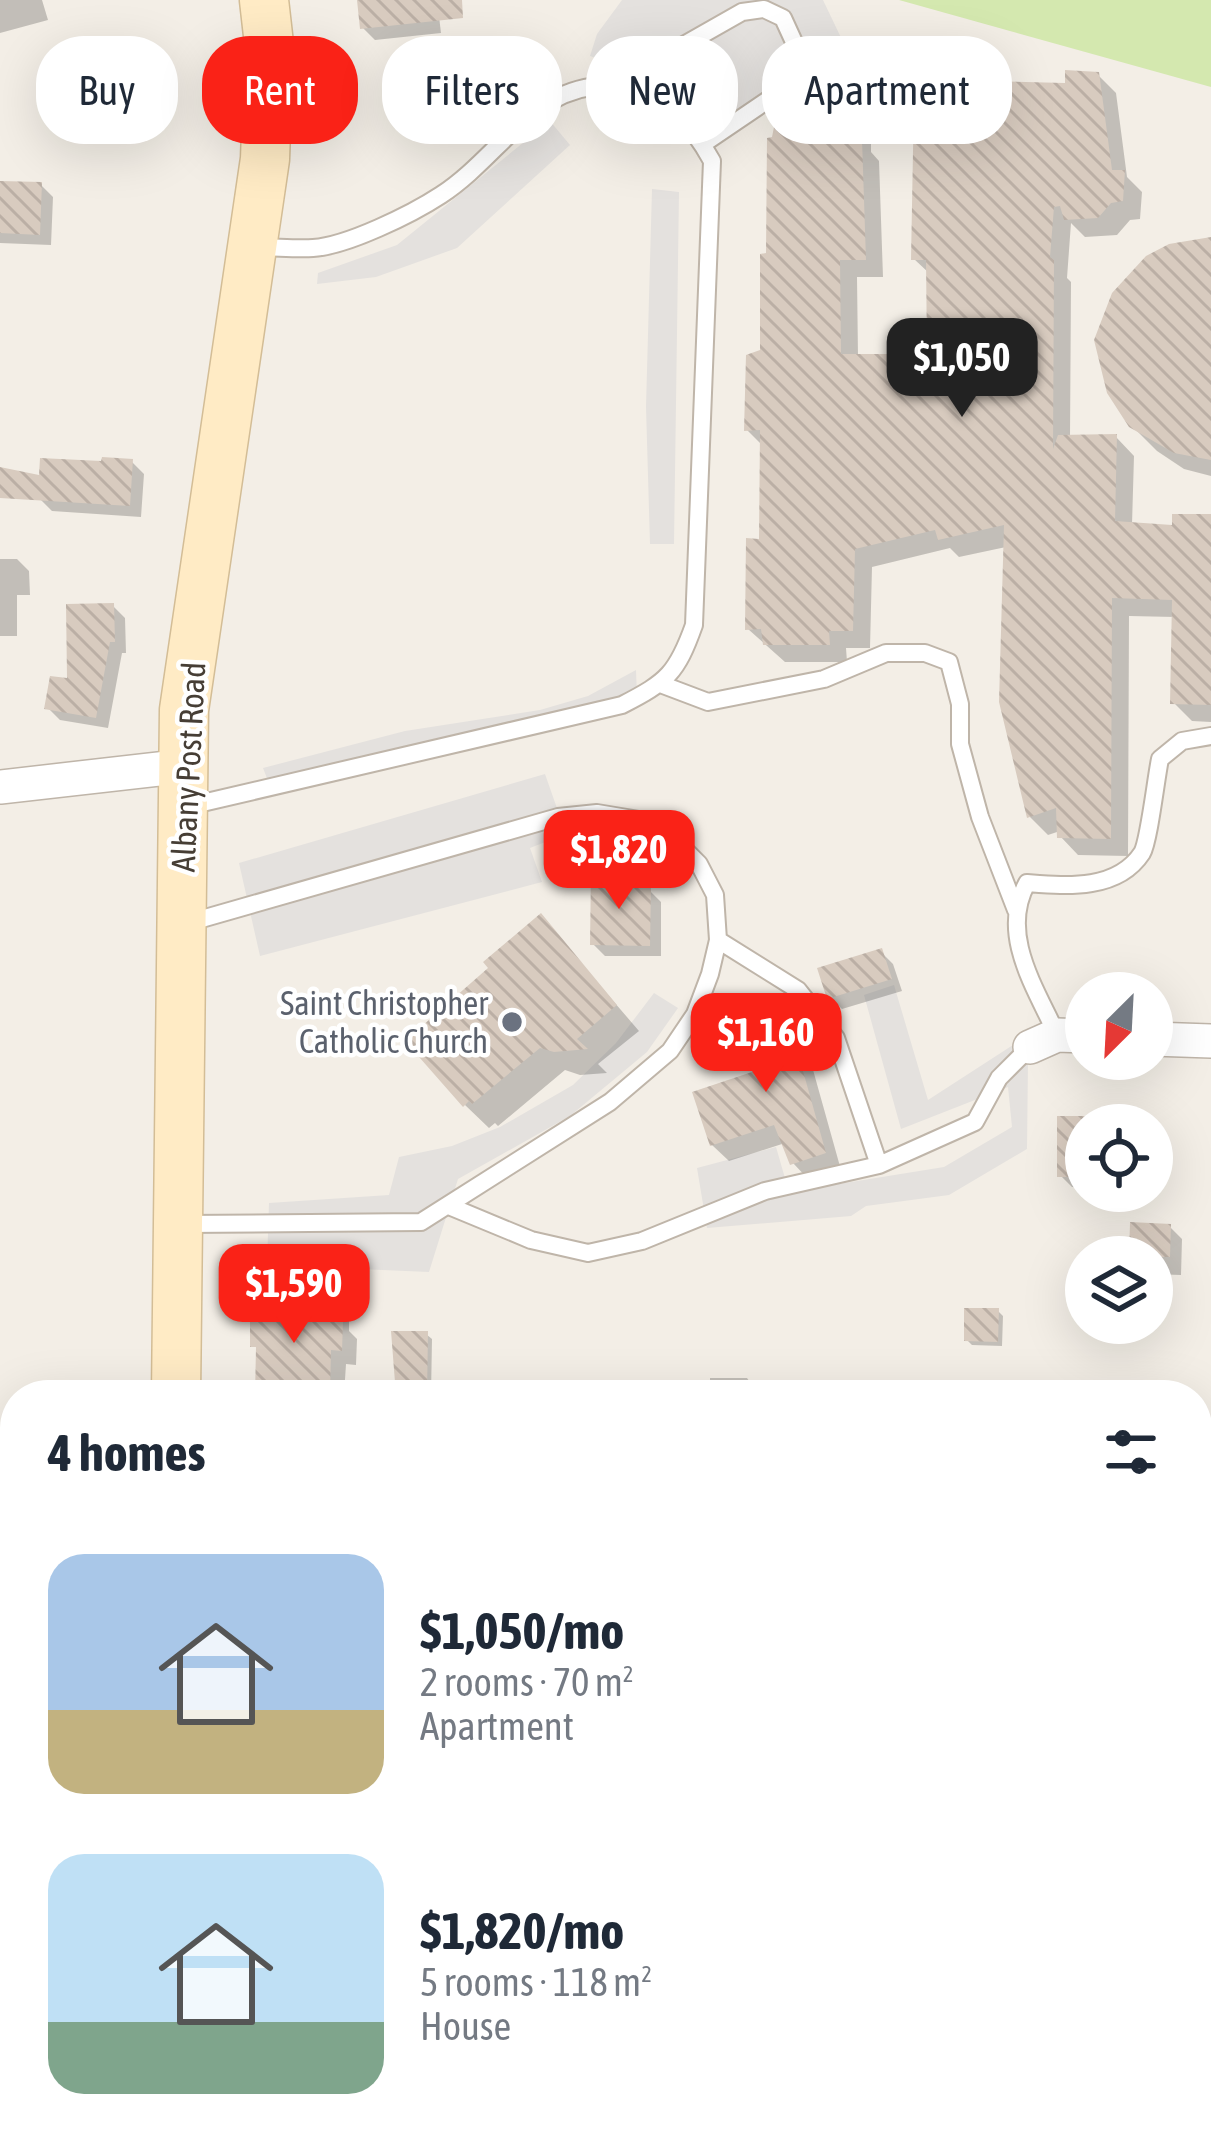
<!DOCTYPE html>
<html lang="en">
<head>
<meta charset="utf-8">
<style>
  body { margin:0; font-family:"Asap Condensed",sans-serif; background:#f2f2f3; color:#1f2937; height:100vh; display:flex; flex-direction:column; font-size:45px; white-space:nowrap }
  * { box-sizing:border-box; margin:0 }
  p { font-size:39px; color:#747a83 }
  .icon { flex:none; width:66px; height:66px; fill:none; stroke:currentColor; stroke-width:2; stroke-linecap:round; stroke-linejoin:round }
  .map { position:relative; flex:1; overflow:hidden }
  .details { position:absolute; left:0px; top:1380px; width:1212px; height:768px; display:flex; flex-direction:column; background:#fff; border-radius:48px 48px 0 0; box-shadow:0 12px 48px #0002 }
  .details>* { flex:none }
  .banner { position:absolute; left:36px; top:36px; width:1140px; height:108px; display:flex; gap:24px }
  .needle { width:78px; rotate:204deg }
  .buttons { position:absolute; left:1065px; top:972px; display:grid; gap:24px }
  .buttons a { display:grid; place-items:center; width:108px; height:108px; border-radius:50%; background:#fff; box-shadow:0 12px 48px #0002; font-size:60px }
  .price { position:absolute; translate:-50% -102px; padding:0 27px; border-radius:24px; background:#fa2217; color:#fff; font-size:39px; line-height:78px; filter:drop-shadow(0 3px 6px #0008) }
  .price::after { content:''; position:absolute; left:50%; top:72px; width:36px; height:27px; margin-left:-18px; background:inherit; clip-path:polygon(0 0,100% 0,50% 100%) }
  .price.selected { background:#222; color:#fff }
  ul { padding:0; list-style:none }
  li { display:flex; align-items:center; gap:36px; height:300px; padding:0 48px }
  li span { display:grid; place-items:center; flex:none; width:336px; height:240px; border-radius:36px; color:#555 }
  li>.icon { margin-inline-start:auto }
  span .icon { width:144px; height:144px; fill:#fffc; stroke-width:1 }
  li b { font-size:51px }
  h2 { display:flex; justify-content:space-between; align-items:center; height:144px; padding:0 48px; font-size:51px }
  .pill { padding:0 42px; border-radius:48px; background:#fff; box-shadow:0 12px 48px #0002; font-size:42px; line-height:108px }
  .pill.selected { background:#fa2217; color:#fff }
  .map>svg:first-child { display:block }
  .pitch { fill:#d4e8af }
  .parking { fill:#e4e1de }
  .shadow { fill:#0003 }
  .building { fill:url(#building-back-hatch) }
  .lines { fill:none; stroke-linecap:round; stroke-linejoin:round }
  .service-casing { stroke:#bfb5a9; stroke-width:20 }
  .minor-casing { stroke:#bfb5a9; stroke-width:36 }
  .secondary-casing { stroke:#d3bd96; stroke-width:51 }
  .service { stroke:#fff; stroke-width:16 }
  .minor { stroke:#fff; stroke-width:33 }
  .secondary { stroke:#ffebc5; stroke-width:48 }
  .worship-dot { fill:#6b7280; stroke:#fff; stroke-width:4.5 }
  .labels { text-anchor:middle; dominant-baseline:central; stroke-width:9; stroke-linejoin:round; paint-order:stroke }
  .street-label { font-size:33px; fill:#463e35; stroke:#fff }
  .worship-label { font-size:33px; fill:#5b616d; stroke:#fff; text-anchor:end }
</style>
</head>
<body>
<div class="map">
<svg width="1211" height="2148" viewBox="0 0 1211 2148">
  <defs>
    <pattern id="building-back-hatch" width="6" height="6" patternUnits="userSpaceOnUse" patternTransform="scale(3)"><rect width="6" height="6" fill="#d8cbbf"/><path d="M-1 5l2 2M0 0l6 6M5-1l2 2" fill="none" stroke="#bbafa5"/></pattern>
  </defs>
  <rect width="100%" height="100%" fill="#f3eee6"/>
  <!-- pitch -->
  <path class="pitch" d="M899,0H1211V87Z"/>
  <!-- parking -->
  <path class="parking" d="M622,0H823L856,69L845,91L811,108H744L705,114L668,82L590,56L597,34Z
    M550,121L570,145L457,248L376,277L317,284L318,273L397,245Z
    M652,189L679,192L674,544H650L646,407Z
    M636,670L637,697L270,786L263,768L405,731L540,710L588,696Z
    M545,774L566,834L530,848L542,882L260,956L239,863Z
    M894,985L928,1100L1019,1041L1028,1062L1027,1149L949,1195L866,1206L851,1216L707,1228L697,1168L776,1147L789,1192L944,1167L1012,1127L1008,1087L901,1129L864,995Z
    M654,993L678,1008L647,1052L570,1116L458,1179L429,1272L267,1265L269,1203L389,1195L399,1157L452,1146L500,1127L573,1085L616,1043Z"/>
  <!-- shadow -->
  <path class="shadow" d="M0,0H42L48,20L0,33Z
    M360,0H437L441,33L375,40L363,28Z
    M1098,75L1116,93L1127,177L1142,192L1140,219L1130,220L1117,235L1085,237L1071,223L1067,278L1071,282L1070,438L1116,437L1134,456L1132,525L1175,528L1211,517V722L1192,721L1173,702L1175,617L1129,616L1128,856L1078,855L1060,836V831L1048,835L1030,817L1006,547L959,557L950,548L872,567L870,648H846L847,662H785L748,629L762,542L763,446L747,430L763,353L769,256L853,126L871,144V152L879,161L883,277H857L858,357H930L929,273L914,259L941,102L984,77L991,84L1068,86Z
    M0,184L41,185L53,197L51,245L0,243Z
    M1211,240V476L1184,469L1157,451L1131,425Z
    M132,462L144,474L141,517L52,511L40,499Z
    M0,559H17L29,571L30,595H17V636H0Z
    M113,606L125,618L126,653H122L108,728L60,720L48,708L70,682Z
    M616,874L628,890H649L661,902V956H605L593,944Z
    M541,917L639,1031L598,1064L607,1073L580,1075L565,1070L498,1126L495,1123L489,1128L465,1105Z
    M881,952L893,964L902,991L842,1009L830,997Z
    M785,1017L803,1034L841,1170L809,1180L793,1163L782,1144L729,1161L712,1145L764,1071Z
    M1060,1119H1107L1113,1125H1086V1188L1072,1187L1060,1175Z
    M1170,1227L1182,1239L1181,1275L1152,1274V1257H1132Z
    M334,1305L349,1320V1331L357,1339L356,1365L346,1364L344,1395H258L259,1351L254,1345Z
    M998,1311L1003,1316L1002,1346L972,1345L967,1340Z
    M426,1334L432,1339L431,1395H398Z
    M710,1378H747L759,1395H710Z
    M1197,1443H1211V1496L1197,1497Z
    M1197,1660H1211V1753L1197,1754Z
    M1197,1919L1206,1934H1211V1973H1197Z
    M1197,2096H1211V2148H1197L1192,2143V2133H1197Z
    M299,2133H359V2148H298Z
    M489,2133H770L771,2148H489Z
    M853,2133H958L957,2148H857Z
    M1036,2133H1136V2148H1036Z
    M167,2136L225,2140L233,2148H166Z"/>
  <!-- building -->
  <path class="building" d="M357,0H462L463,18L360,29Z
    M1065,70L1099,72L1112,170H1125L1123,201L1111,203L1098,218L1064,220L1060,206L1054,207L1050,257L1054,260L1053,449L1058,435L1117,434L1115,521L1172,525V514H1211V705L1170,704L1172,600L1112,598L1111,839L1057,838L1056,808L1027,818L999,702L1004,525L938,540L935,530L855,549L853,631H829L830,645H763L761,629L745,630L746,538L759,539L760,430L744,431L746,355L760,350V254L766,253L767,138L772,137L775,122L854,123L853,140L862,139L866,260H840L841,354H927L926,260H911L914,97L938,99L937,83L959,81V72L985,74L986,81L1065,83Z
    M0,181L42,182L40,235L0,233Z
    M1211,237V460L1174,453L1129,427L1107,393L1094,340L1112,293L1146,256L1169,244Z
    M102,457L133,459L130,506L0,498V467L39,475L40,458L101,461Z
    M114,603L115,642H110L96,718L44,709L50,676L67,678L66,604Z
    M591,870L617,871V887H651L650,946L590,945Z
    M541,913L617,1005L577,1039L588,1049L554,1052L540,1048L472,1104L469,1101L463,1107L405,1041L488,968L483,962Z
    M882,948L892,979L827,999L817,968Z
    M775,1009L787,1014L826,1153L790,1165L774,1125L710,1146L692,1092L761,1069L749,1031L756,1014Z
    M1057,1116H1086V1177H1057Z
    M1130,1222L1171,1224L1170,1257H1129Z
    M250,1297L335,1302L334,1321H343L342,1351L331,1350L330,1395H255L256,1347H250Z
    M964,1308H999L998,1342L964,1341Z
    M391,1331H428L427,1395H396Z"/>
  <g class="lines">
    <defs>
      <path id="service" d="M635,89L661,58L742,12L764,9L783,18L799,53L794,76L781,91L703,144
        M663,685L708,702L824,679L886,653H925L949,662L960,704V744L980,817L1016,910
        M185,807L622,705C667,682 677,673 694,625L712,161C692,125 667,94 624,87C539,74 504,154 441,195C412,214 347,246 313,248C295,249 276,247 258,247
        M718,940L798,990L836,1038L879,1165
        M1057,1035C1035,987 999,934 1027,883C1066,886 1117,891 1142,853C1149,841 1156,778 1160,759L1182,741L1211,736
        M449,1206L531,1240L588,1253L642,1241L765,1191L879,1165L975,1122L999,1078L1030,1047
        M184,1224L421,1222L610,1102L670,1051L695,1014L710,974L718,940L715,895L699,864L677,842L645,821L597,813L558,817L184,924
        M0,1908L15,1843
        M0,2116L15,2120"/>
      <path id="minor" d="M0,787L185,766
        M1152,1039L1211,1041
        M1030,1047L1057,1035L1086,1036
        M1197,1573H1211
        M1197,2043H1211"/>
      <path id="secondary" d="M176,1395L184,710L265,159L269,44L264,0
        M48,2148L52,2133"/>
    </defs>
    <!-- service casing -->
    <use href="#service" class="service-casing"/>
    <!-- minor casing -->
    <use href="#minor" class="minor-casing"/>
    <!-- secondary casing -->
    <use href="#secondary" class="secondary-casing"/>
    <!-- service -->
    <use href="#service" class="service"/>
    <!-- minor -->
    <use href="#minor" class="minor"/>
    <!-- secondary -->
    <use href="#secondary" class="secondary"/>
  </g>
  <!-- markers -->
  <circle class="worship-dot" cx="512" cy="1022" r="12"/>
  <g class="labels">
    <!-- street labels -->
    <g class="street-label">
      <text transform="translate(188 767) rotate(-87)">Albany Post Road</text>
    </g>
    <!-- worship labels -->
    <g class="worship-label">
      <text x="488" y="1003">Saint Christopher<tspan x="488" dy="38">Catholic Church</tspan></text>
    </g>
  </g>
</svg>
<div class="buttons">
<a><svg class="needle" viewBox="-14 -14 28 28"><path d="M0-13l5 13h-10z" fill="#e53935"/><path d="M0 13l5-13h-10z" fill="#747a83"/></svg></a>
<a><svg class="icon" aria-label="locate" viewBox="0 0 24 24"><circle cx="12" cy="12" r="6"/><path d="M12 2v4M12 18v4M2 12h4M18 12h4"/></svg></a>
<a><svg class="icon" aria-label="layers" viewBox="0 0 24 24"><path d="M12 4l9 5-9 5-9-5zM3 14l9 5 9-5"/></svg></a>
</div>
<b class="price selected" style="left:962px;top:420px">$1,050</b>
<b class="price" style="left:619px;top:912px">$1,820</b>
<b class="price" style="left:766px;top:1095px">$1,160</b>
<b class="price" style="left:294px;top:1346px">$1,590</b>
<div class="banner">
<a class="pill">Buy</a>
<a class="pill selected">Rent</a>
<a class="pill">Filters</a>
<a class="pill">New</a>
<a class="pill">Apartment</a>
</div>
<section class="details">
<h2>4 homes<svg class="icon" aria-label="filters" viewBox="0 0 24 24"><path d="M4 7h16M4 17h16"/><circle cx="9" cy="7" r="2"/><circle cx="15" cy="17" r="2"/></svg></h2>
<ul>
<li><span style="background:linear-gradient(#a9c7e8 65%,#c2b280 0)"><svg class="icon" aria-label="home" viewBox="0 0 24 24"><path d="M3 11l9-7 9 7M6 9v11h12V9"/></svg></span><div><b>$1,050/mo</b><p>2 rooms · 70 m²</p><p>Apartment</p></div></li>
<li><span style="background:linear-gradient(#bfe0f5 70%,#7fa58c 0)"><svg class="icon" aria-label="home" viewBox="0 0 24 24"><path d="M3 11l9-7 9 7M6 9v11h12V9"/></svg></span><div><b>$1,820/mo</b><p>5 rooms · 118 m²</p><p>House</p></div></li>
</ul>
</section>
</div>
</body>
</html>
